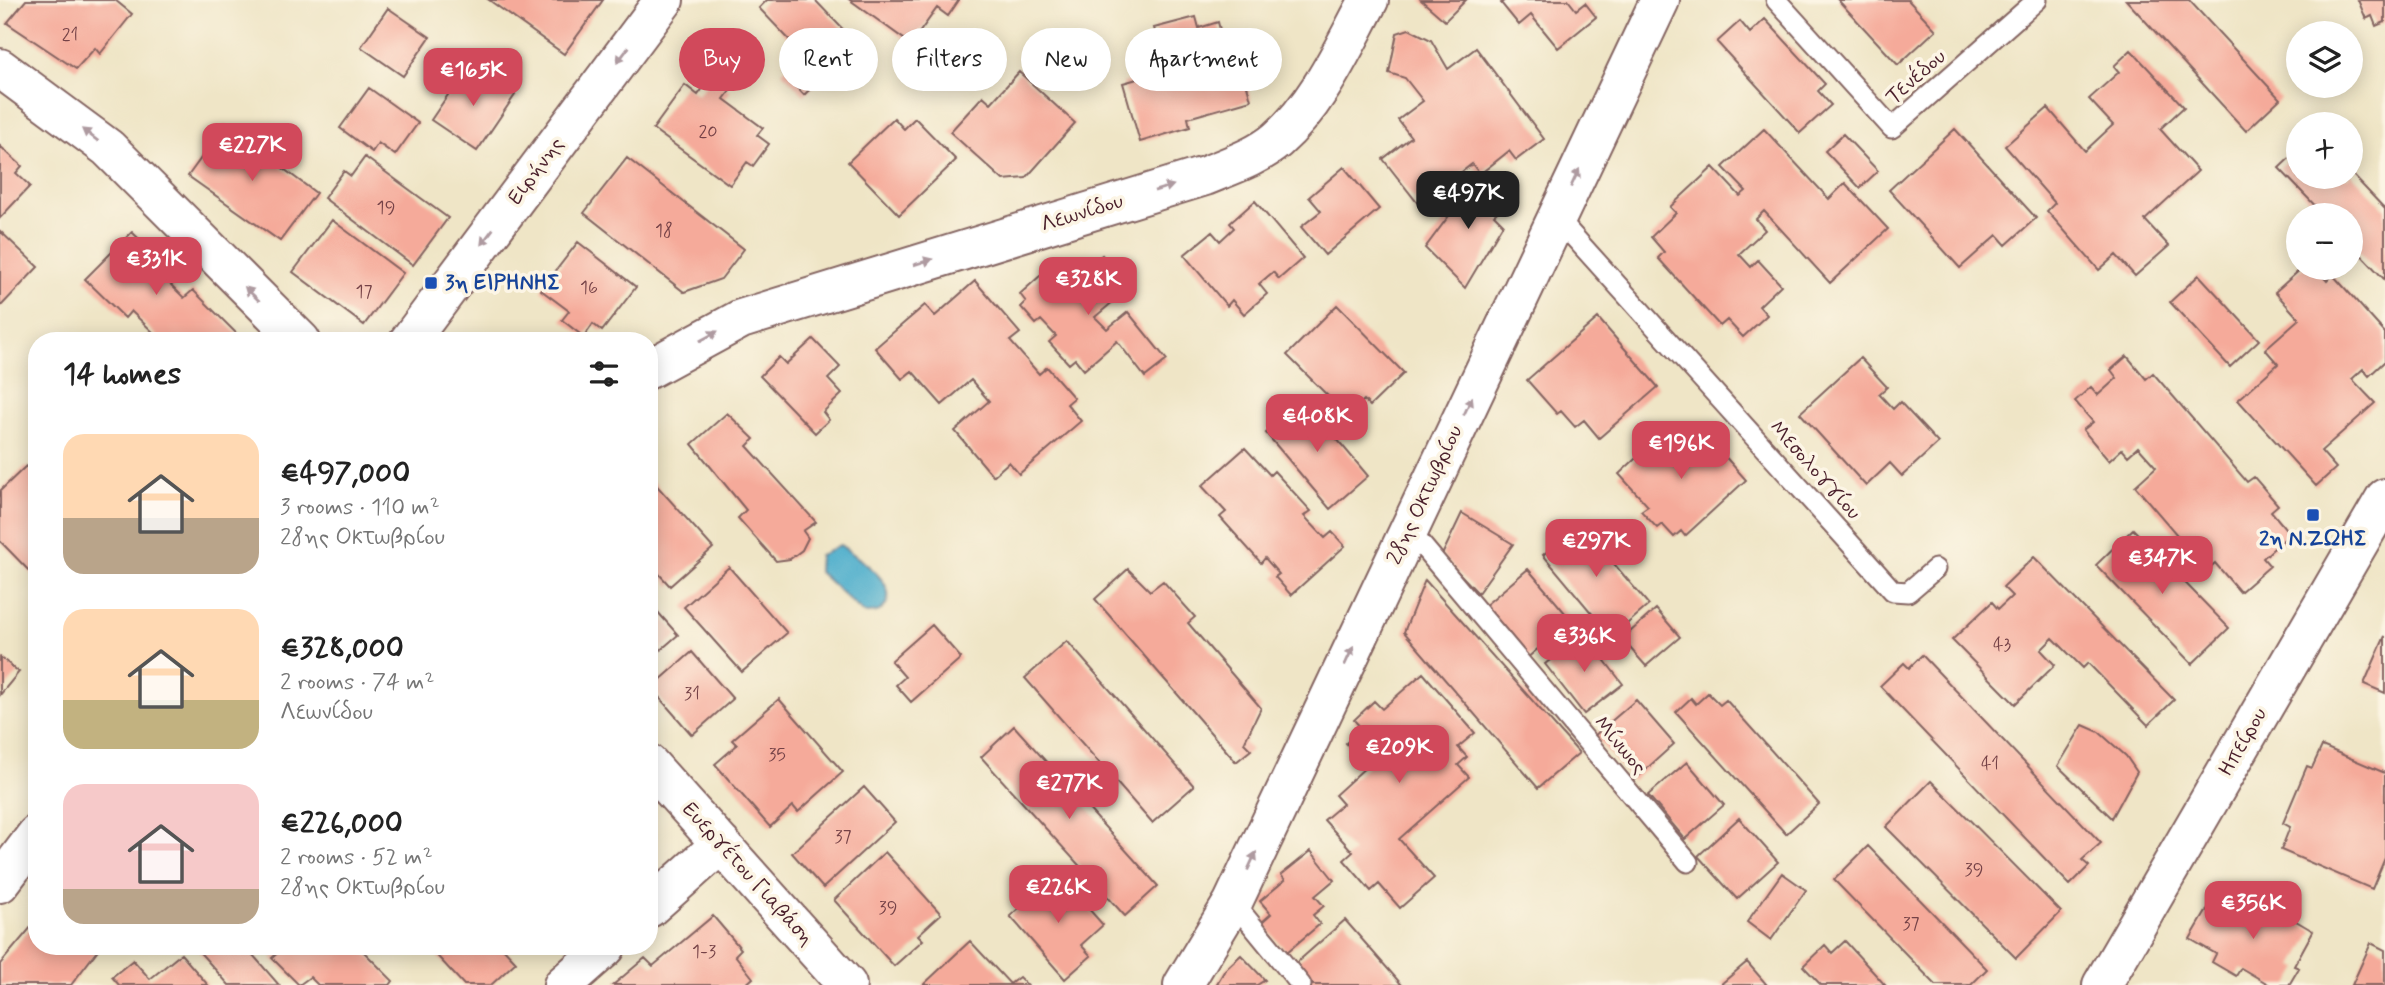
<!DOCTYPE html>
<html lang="en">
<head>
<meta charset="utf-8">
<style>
  body { margin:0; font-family:Mynerve,sans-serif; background:#f2f2f2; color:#222; height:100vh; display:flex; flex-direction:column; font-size:26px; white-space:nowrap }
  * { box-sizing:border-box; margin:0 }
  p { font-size:23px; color:#767676 }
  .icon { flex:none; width:38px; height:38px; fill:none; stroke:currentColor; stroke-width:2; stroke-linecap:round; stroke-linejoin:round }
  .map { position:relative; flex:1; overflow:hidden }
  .drawer { position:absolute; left:28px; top:332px; width:630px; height:623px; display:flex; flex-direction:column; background:#fff; border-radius:28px; box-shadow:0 4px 18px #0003 }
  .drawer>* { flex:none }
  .hud { position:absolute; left:679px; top:28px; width:665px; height:63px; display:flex; gap:14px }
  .buttons { position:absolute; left:2286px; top:21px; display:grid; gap:14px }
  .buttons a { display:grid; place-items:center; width:77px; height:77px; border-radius:50%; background:#fff; box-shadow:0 4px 18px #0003; font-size:35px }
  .price { position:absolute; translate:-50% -60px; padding:0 16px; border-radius:14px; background:#d1495b; color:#fff; font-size:23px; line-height:46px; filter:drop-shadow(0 2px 4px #0008) }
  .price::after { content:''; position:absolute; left:50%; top:42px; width:21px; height:16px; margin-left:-10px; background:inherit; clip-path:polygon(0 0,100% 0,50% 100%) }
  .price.selected { background:#222; color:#fff }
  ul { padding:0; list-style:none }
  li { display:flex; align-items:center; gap:21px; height:175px; padding:0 35px }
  li span { display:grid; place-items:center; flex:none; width:196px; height:140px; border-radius:21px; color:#555 }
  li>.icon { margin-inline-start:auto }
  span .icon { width:84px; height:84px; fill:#fffc; stroke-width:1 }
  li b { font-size:30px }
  h2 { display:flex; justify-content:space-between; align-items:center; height:84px; padding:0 35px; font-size:30px }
  .pill { padding:0 24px; border-radius:32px; background:#fff; box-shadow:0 4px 18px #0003; font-size:24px; line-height:63px }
  .pill.selected { background:#d1495b; color:#fff }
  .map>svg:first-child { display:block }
  .water { fill:#4daecc; stroke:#4c667c; stroke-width:2 }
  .building { fill:#f5aa9a }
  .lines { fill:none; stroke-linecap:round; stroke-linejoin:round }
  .service-casing { stroke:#846461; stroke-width:23 }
  .minor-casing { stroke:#846461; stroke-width:42 }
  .tertiary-casing { stroke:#846461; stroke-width:42 }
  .service { stroke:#fff; stroke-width:19 }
  .minor { stroke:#fff; stroke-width:38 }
  .tertiary { stroke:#fff; stroke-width:38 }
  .oneway { fill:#ae9aa0 }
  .transit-dot { fill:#1a4fb4; stroke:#fcf5e5; stroke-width:2.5 }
  .labels { text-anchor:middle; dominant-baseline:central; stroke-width:7; stroke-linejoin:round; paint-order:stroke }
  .number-label { font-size:18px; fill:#754247 }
  .street-label { font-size:21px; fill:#4a1f2b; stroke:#fcf5e5 }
  .transit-label { font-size:21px; font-weight:bold; fill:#164399; stroke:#fcf5e5; text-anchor:start }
</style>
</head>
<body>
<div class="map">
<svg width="2385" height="985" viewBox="0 0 2385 985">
  <rect width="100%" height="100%" fill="#fcf5e5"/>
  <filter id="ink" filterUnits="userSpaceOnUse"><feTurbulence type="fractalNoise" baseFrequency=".0143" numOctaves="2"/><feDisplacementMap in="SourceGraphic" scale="14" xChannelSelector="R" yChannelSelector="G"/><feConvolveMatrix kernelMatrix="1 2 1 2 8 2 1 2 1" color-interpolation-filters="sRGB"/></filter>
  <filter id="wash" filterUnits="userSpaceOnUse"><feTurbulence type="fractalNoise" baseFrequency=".00686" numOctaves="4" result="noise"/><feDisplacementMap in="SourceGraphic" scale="28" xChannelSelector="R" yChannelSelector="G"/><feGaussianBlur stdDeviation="1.57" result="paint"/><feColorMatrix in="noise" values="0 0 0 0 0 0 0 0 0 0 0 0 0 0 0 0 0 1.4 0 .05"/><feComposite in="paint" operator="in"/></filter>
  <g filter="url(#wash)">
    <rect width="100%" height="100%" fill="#efe5c6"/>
    <!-- water -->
    <path class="water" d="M840,545C854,555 896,581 887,602C883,613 874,613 864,613L818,571L819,556Z"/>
    <g id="blocks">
      <!-- building -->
      <path class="building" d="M26,0H115L132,14L100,54L95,48L76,69L7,23Z
        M489,0H603L564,54Z
        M767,0H815L857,44L804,95L782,72L802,53L759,8Z
        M850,0H959L948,16L937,8L911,44Z
        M1421,0H1466L1445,21Z
        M1505,0H1568L1576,10L1585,3L1596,17L1558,48L1531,15L1519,25L1501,3Z
        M1838,0H1908L1936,30L1898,65Z
        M2126,0H2189L2280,99L2246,131Z
        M2358,0H2385V22L2376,26L2372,16L2366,19Z
        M388,8L430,37L403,76L361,47Z
        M1196,17L1199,28L1218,22L1226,53L1237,50L1251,100L1188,118L1190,127L1140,142L1123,83L1166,71L1154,28Z
        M1765,19L1825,84L1818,91L1831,105L1800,133L1717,42L1740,21L1750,33Z
        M1409,29L1431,40L1448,69L1476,48L1544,139L1516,160L1509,151L1480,174L1472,164L1419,205L1383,159L1411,137L1398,120L1423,101L1405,78L1389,73L1397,33Z
        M2131,50L2184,107L2160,129L2198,171L2145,220L2169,246L2135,276L2116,255L2099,270L2047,211L2055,203L2005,146L2048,108L2085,151L2113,125L2089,99L2119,72L2114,66Z
        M469,64L515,95L477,151L431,120Z
        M1019,72L1075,123L1026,178L1003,180L950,132L983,96L991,103Z
        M711,77L730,91L724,99L763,128L757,135L769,144L753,166L747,162L730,185L653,129L685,85L698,95Z
        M369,88L418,123L395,155L378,143L372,152L340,128Z
        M894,118L904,129L915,118L956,160L899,215L848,162Z
        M225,125L316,193L280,241L188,176Z
        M1764,129L1829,199L1845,183L1888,229L1830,283L1764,211L1756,219L1765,230L1739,254L1751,267L1758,260L1781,285L1759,306L1767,315L1743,337L1727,320L1720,326L1658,258L1664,252L1651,237L1676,213L1670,207L1713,167L1740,196L1746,191L1723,167Z
        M1955,129L2036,218L2006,245L1997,235L1960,268L1889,190Z
        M1843,134L1878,171L1860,188L1825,151Z
        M0,146L22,166L16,173L30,186L0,218Z
        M2298,150V177H2350V172L2385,209V280L2350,243V215H2324L2279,168Z
        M365,157L448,218L413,265L324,198L344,171L351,176Z
        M627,158L744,249L721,279L684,292L584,213Z
        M1344,167L1379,209L1325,255L1301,227L1321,211L1309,197Z
        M1480,174L1507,203L1494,215L1503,224L1465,288L1425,248Z
        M1255,201L1303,258L1279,279L1273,272L1259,284L1267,294L1244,314L1232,300L1227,306L1184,255L1212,232L1220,241L1234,228L1230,223Z
        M332,220L403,273L364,325L293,272Z
        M0,231L38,267L0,307Z
        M132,232L167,266L160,274L184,298L193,290L244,341H152L157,336L131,311L125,318L85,279Z
        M578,242L636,287L602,331L593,324L584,337L562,320L569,311L541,290Z
        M1102,255L1129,288L1095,317L1107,329L1128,312L1167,360L1145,377L1117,341L1084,370L1075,359L1069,364L1049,342L1056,336L1041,320L1036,324L1021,307L1026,302L1020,294L1051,266L1067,284Z
        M2302,268H2315L2327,281L2333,275L2385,333V361L2369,376L2363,369L2352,379L2375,403L2321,451L2336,468L2316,486L2238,400L2278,364L2265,349L2299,319L2275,292Z
        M2199,275L2259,340L2230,367L2170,302Z
        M975,281L1020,333L1010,341L1039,374L1047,367L1074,398L1067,404L1081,421L1019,474L1009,462L993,476L955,431L989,401L971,380L942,405L912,371L902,379L875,348L925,305L935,316Z
        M1337,305L1404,373L1370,406L1364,400L1348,416L1287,355Z
        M1598,318L1658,387L1599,438L1584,420L1575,427L1561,411L1557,414L1527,380Z
        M813,339L840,367L828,379L842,394L823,412L829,420L815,433L760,376L779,357L786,364Z
        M2127,356L2146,379L2153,373L2247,482L2254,477L2278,505L2271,511L2290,534L2263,558L2270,566L2240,592L2215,563L2207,570L2135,486L2156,467L2138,447L2128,456L2122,449L2109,461L2083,430L2093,422L2075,401L2091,387L2098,395L2117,378L2111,370Z
        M1860,358L1887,387L1879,394L1893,409L1900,402L1938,443L1902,476L1890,463L1866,486L1800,413Z
        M1304,400L1368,476L1330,509L1266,433Z
        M727,413L754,439L747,446L816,522L803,531L808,538L802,550L790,559L776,561L738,518L746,510L692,444Z
        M1685,424L1708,450L1714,444L1746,480L1685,536L1681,531L1674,537L1662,524L1657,528L1641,511L1648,506L1619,474L1662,434L1668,440Z
        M1245,448L1270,475L1274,471L1311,511L1304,516L1325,538L1332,532L1345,546L1291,595L1275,577L1279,574L1265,558L1261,563L1220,517L1226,512L1202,486Z
        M26,466L37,477V579L0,541V491Z
        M649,477L713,548L670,586L649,563Z
        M1462,513L1513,544L1478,593L1442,555Z
        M1580,524L1649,605L1621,629L1613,620L1604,628L1543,555Z
        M2133,529L2229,628L2192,664L2096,565Z
        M2034,557L2174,700L2148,725L2088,663L2083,668L2053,638L2041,650L2055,665L2015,704L1952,640L1992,602L1998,609L2012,596L2003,587Z
        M729,567L787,633L742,672L684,607Z
        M1128,569L1150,591L1163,581L1195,617L1188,623L1261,708L1244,743L1251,750L1236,762L1095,599Z
        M1528,569L1571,620L1526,659L1482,608Z
        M1425,580L1579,753L1538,788L1404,632Z
        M649,602L678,635L649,660Z
        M1656,609L1680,637L1646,666L1622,639Z
        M932,625L961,658L911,702L896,685L905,677L891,661Z
        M1584,634L1623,684L1584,714L1545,664Z
        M2385,636V693L2364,684Z
        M1067,641L1194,786L1152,823L1025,678Z
        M692,652L733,699L692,735L651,688Z
        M1922,655L2101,843L2082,860L2089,866L2070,885L1880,686L1904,663L1909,668Z
        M0,657L19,672L0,695Z
        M1423,673L1475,733L1458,747L1467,757L1458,765L1469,777L1399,839L1434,878L1400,908L1379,884L1371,891L1344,860L1353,852L1324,820L1343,804L1335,795L1367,766L1346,743L1362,729L1354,720L1374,701L1382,709Z
        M1708,693L1720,705L1726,700L1819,804L1786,834L1676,712L1691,698L1696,704Z
        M779,699L843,772L798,812L793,806L770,827L715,764L737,745L732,740Z
        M1636,700L1674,744L1633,781L1594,736Z
        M2083,725L2099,732L2126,756L2137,772L2112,818L2058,766Z
        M1014,726L1158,886L1125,916L981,757Z
        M2322,746L2385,773V858L2372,889L2281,850L2290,827L2283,823L2307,766L2312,768Z
        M1687,762L1724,805L1685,839L1648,795Z
        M1931,781L2061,912L2016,958L1886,827Z
        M864,787L895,822L823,888L792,853Z
        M1739,818L1778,862L1737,899L1698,856Z
        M1868,846L1987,969L1971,985H1936L1834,880Z
        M1311,851L1334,880L1315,896L1324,906L1313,915L1320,924L1287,952L1262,922L1271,914L1260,901L1285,880L1281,875Z
        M885,852L941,914L918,935L923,940L894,966L834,900Z
        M1782,873L1806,890L1771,940L1747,922Z
        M1058,874L1103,925L1081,945L1091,956L1065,979L1010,916Z
        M2217,893L2260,917L2267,904L2313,931L2294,966L2299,968L2289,985H2270L2241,968L2236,976L2212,962L2216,954L2190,939Z
        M713,916L741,949L735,955L753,978L745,985H613L645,958L653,966Z
        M37,920V947H100L71,985H0V964Z
        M1345,920L1402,985H1313L1295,964Z
        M970,941L1010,984L1019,977L1027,985H923Z
        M1845,941L1885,985H1821L1803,966L1825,945L1832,953Z
        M2371,943L2385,950V985H2352Z
        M195,947H246L279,985H229Z
        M284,947H359L393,981L390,985H318L310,977L299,985L272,958Z
        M429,947H502L516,962L491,985H464Z
        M181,954L208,985H119L112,977L133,960L150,979Z
        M1241,955L1265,980L1257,985H1216L1225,970Z
        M1747,962L1767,985H1720Z"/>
    </g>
  </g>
  <g filter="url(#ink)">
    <use href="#blocks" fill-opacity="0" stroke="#846461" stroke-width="2"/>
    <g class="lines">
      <defs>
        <path id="service" d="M1776,0L1892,128L2037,0
          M1557,218L1893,591L1908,592L1935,569
          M1409,530L1688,862
          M1233,902L1301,985"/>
        <path id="minor" d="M0,68L108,148L301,341
          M649,369L741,319L1205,176C1229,166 1257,157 1277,140C1319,103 1343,48 1369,0
          M649,764L847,985
          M649,908L721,844
          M563,985L606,947"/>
        <path id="tertiary" d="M409,341L664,0
          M0,883L37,834
          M1183,985L1233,902L1660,0
          M2102,985L2385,498"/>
      </defs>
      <!-- service casing -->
      <use href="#service" class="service-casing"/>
      <!-- minor casing -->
      <use href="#minor" class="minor-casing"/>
      <!-- tertiary casing -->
      <use href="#tertiary" class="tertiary-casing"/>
      <!-- service -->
      <use href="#service" class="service"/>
      <!-- minor -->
      <use href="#minor" class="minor"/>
      <!-- tertiary -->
      <use href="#tertiary" class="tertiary"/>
    </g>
    <!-- one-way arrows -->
    <defs><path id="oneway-solid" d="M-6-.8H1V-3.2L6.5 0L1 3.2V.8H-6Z" transform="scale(1.75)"/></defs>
    <g class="oneway">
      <use href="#oneway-solid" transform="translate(623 55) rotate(127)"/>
      <use href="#oneway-solid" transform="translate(90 135) rotate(-143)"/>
      <use href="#oneway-solid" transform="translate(1575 178) rotate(-65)"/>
      <use href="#oneway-solid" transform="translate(1164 188) rotate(-17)"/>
      <use href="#oneway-solid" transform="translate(487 237) rotate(127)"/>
      <use href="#oneway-solid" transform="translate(923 262) rotate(-17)"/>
      <use href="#oneway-solid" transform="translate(252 294) rotate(-136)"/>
      <use href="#oneway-solid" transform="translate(709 336) rotate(-29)"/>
      <use href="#oneway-solid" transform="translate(1468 406) rotate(-65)"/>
      <use href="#oneway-solid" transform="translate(1349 656) rotate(-65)"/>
      <use href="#oneway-solid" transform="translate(1252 861) rotate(-65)"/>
    </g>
  </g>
  <!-- markers -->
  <g class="transit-dot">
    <rect x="424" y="276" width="14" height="14" rx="3.5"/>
    <rect x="2306" y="508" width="14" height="14" rx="3.5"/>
  </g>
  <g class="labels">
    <!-- number labels -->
    <g class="number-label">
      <text x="70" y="35">21</text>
      <text x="708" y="132">20</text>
      <text x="386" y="208">19</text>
      <text x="664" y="231">18</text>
      <text x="589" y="288">16</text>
      <text x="364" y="292">17</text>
      <text x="2002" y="645">43</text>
      <text x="692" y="694">31</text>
      <text x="777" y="755">35</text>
      <text x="1990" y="764">41</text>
      <text x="843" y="837">37</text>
      <text x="1974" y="870">39</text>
      <text x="888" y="908">39</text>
      <text x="1911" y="924">37</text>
      <text x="704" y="952">1-3</text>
    </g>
    <!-- street labels -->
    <g class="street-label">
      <text transform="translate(1916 77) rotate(-41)">Τενέδου</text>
      <text transform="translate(536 171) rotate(-53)">Ειρήνης</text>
      <text transform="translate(1082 213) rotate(-17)">Λεωνίδου</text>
      <text transform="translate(1815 470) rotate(48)">Μεσολογγίου</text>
      <text transform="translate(1425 495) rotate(-65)">28ης Οκτωβρίου</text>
      <text transform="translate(2243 742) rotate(-60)">Ηπείρου</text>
      <text transform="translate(1620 745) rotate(50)">Μίνωος</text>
      <text transform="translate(748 874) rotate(48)">Ευεργέτου Γιαβάση</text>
    </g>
    <!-- transit labels -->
    <g class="transit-label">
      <text x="445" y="283">3η ΕΙΡΗΝΗΣ</text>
      <text x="2313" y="539" text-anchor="middle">2η Ν.ΖΩΗΣ</text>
    </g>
  </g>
</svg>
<div class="buttons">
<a><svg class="icon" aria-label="layers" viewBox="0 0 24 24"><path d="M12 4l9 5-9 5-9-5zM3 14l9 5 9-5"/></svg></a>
<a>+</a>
<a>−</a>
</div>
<b class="price" style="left:473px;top:108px">€165K</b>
<b class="price" style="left:252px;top:183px">€227K</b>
<b class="price selected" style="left:1468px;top:231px">€497K</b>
<b class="price" style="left:156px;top:297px">€331K</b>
<b class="price" style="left:1088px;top:317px">€328K</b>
<b class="price" style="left:1317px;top:454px">€408K</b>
<b class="price" style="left:1681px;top:481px">€196K</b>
<b class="price" style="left:1596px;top:579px">€297K</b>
<b class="price" style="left:2162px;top:596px">€347K</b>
<b class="price" style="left:1584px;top:674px">€336K</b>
<b class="price" style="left:1399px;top:785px">€209K</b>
<b class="price" style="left:1069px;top:821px">€277K</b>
<b class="price" style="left:1058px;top:925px">€226K</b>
<b class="price" style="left:2253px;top:941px">€356K</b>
<div class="hud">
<a class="pill selected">Buy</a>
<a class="pill">Rent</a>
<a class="pill">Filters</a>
<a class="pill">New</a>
<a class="pill">Apartment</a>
</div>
<section class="drawer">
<h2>14 homes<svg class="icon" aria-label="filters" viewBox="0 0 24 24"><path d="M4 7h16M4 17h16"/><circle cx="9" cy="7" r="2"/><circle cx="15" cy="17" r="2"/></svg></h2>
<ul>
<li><span style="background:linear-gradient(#ffd9b3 60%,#b9a48a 0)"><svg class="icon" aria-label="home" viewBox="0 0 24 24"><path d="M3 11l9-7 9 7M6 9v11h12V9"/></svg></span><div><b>€497,000</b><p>3 rooms · 110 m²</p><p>28ης Οκτωβρίου</p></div></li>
<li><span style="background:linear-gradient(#ffd9b3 65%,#c2b280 0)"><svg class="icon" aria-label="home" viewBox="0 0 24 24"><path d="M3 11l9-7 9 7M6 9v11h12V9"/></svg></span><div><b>€328,000</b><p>2 rooms · 74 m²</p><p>Λεωνίδου</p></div></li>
<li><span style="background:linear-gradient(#f6c9c9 75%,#b9a48a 0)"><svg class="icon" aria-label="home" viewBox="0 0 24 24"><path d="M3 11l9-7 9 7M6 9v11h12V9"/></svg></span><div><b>€226,000</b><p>2 rooms · 52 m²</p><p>28ης Οκτωβρίου</p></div></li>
</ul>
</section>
</div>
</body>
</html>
